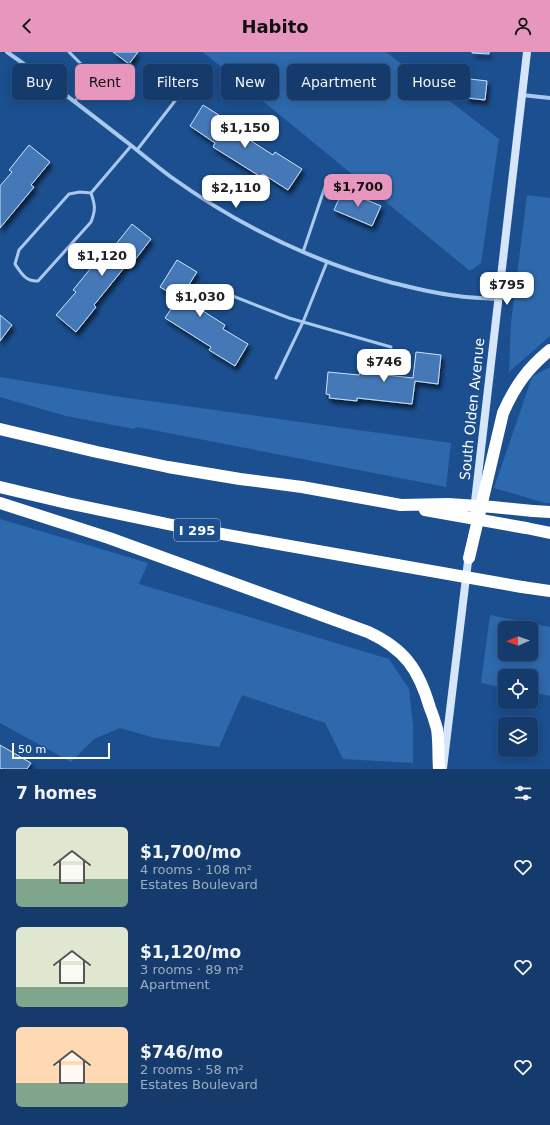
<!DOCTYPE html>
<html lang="en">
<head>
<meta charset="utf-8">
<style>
  body { margin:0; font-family:"DejaVu Sans",sans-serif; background:#1d4271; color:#f1f3f6; height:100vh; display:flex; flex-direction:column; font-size:15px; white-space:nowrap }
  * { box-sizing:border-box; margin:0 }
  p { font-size:13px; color:#9dadc1 }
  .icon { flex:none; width:22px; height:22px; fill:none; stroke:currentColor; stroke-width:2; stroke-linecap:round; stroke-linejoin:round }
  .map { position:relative; height:717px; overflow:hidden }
  .drawer { display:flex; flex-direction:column; background:#143b6b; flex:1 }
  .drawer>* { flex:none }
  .top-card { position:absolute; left:12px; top:12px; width:526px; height:36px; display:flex; gap:8px }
  .needle { width:26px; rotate:268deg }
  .buttons { position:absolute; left:498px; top:569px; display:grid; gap:8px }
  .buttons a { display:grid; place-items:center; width:40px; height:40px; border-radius:6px; background:#143b6b; box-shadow:0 2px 10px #0003,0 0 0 1px #33557e; font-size:20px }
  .scale { position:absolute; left:12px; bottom:10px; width:98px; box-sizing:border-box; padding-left:4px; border:2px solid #fff; border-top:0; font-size:11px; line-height:14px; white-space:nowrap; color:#fff; -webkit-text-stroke:3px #1b4f8f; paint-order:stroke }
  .price { position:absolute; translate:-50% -34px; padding:0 9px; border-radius:8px; background:#fff; color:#222; font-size:13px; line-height:26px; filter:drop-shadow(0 1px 2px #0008) }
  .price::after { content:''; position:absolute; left:50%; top:24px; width:12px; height:9px; margin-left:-6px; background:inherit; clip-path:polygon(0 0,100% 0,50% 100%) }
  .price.current { background:#e797bd; color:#111 }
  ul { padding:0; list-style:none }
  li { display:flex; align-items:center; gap:12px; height:100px; padding:0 16px }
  li span { display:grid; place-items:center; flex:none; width:112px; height:80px; border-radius:6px; color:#555 }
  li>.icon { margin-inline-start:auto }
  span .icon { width:48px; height:48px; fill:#fffc; stroke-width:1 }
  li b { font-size:17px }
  h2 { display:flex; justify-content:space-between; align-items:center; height:48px; padding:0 16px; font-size:17px }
  .chip { padding:0 14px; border-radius:6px; background:#143b6b; box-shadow:0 2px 10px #0003,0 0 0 1px #33557e; font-size:14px; line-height:36px }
  .chip.current { background:#e797bd; color:#111 }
  header { display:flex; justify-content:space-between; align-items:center; height:52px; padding:0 16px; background:#e797bd; color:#111; font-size:18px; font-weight:600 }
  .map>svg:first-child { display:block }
  .green { fill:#2e69ad; fill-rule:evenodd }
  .building { fill:#4478b7; stroke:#cfe3fa; filter:url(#shadow) }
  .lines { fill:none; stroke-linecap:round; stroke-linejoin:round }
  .lane { stroke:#a9c9ee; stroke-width:3 }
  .street { stroke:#a9c9ee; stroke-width:4 }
  .secondary { stroke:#d6e6fa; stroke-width:8 }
  .highway { stroke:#fff; stroke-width:12 }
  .highway-bridge { stroke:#fff; stroke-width:12 }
  .labels { text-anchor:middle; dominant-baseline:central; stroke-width:3; stroke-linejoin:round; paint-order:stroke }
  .shield { fill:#1b4f8f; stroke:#bbcadd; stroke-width:1 }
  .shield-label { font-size:13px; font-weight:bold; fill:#fff }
  .street-label { font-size:14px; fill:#fff; stroke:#1b4f8f }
</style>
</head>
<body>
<header><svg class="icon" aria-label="back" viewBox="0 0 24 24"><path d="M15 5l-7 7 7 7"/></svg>Habito<svg class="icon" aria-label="person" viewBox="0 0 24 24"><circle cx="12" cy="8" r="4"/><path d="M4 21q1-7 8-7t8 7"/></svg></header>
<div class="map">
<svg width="550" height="717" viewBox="0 0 550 717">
  <defs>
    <filter id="shadow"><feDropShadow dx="2.5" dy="4.5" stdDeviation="2" flood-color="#0009"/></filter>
  </defs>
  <rect width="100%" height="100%" fill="#1b4f8f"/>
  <!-- green -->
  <path class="green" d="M203,0H386L499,87L481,211L470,219Z
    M527,143L550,146V284L509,320L511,271Z
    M550,315V451H545L494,436L532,325Z
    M0,325L114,344L451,391L446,435L137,375L134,377L66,364L0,345Z
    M0,467L148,511L139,532L389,607L409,637L413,673V711L343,707L325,671L242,643L219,695L155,686L120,676L94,687L71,710L0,671Z
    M490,563L550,575V644L531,640V624H505V636L481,631ZM505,576H531V602H505Z"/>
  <!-- building -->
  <path class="building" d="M113,0H138L129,12Z
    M472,0H489V2L472,1Z
    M470,27L487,29L485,48L467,46Z
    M203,53L230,70L228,74L273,103L275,100L302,117L288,138L263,122L261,125L213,95L215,91L190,74Z
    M29,93L50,110L31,133L34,135L0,176V134L12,120L9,118Z
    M343,138L381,154L372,174L334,158Z
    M132,172L151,187L131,213L128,211L94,253L96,255L76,280L56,263L76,240L73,238L109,194L112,197Z
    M177,208L197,220L181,245L225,273L223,277L248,292L235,314L209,298L211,295L165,266L178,246L160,235Z
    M0,263L12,273L0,289Z
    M416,300L441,303L438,332L415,329L412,352L357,346V349L329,346L330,343L326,342L328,320L359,323L360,320L413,326Z
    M0,693L31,711L27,717H3L0,716Z"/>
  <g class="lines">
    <!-- lane -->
    <path class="lane" d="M69,0L85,16L86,28L75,50
      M137,98L188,32
      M80,140L91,141C95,153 96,157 91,170L38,229C26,230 21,221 15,212L19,198L69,142Z
      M91,141L131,94
      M303,200L328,126
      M215,237L289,266L391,295
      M276,326L303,270L327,210"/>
    <!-- street -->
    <path class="street" d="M7,0C49,29 88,60 128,91C142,102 156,114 171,125C238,173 313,210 393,231C415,236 437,242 458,244C471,246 485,246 498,247
      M522,43L550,46"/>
    <!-- secondary -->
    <path class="secondary" d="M474,458L527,0
      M443,716L469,501"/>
    <!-- highway -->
    <path class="highway" d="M0,377L97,400L168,415L240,427L302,435L401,453
      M0,435L67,451L177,474L397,513
      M0,451L109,486L368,580C405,597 419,618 430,656C433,663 435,670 437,677C439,689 438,704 439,717
      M533,459L550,460
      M526,476L550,481
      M469,506L503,361C515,334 527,317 550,298
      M522,535L550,539"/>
    <!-- highway-bridge -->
    <path class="highway-bridge" d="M401,453L448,452L493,455L533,459
      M425,458L526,476
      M397,513L522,535"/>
  </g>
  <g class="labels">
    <!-- shield labels -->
    <rect class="shield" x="174" y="467" width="46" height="22" rx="3"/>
    <g class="shield-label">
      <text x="197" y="478">I 295</text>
    </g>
    <!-- street labels -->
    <g class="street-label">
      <text transform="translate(472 357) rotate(-84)">South Olden Avenue</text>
    </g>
  </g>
</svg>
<div class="buttons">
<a><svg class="needle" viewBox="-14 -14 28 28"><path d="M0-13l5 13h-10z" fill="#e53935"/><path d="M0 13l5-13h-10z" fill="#9dadc1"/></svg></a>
<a><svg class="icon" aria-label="locate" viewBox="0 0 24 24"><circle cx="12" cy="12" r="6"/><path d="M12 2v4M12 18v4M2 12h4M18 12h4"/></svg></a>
<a><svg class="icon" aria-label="layers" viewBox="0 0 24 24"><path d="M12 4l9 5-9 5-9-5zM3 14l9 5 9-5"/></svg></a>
</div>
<div class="scale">50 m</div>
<b class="price" style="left:245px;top:97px">$1,150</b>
<b class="price current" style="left:358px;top:156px">$1,700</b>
<b class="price" style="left:236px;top:157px">$2,110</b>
<b class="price" style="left:102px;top:225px">$1,120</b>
<b class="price" style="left:507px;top:254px">$795</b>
<b class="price" style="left:200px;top:266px">$1,030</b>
<b class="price" style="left:384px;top:331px">$746</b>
<div class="top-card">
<a class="chip">Buy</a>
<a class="chip current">Rent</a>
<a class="chip">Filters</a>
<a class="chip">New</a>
<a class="chip">Apartment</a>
<a class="chip">House</a>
</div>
</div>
<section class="drawer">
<h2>7 homes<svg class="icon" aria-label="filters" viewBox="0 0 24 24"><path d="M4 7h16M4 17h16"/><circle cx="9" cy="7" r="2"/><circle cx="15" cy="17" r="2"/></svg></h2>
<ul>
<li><span style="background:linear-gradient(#dfe7d0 65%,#7fa58c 0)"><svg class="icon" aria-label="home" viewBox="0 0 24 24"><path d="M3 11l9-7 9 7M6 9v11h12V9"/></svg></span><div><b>$1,700/mo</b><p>4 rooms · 108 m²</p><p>Estates Boulevard</p></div><svg class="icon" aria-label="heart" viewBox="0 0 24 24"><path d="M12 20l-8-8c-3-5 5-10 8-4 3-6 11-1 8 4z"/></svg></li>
<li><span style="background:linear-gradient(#dfe7d0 75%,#7fa58c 0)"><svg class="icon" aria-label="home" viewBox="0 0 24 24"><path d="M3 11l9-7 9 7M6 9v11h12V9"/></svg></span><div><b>$1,120/mo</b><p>3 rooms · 89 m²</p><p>Apartment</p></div><svg class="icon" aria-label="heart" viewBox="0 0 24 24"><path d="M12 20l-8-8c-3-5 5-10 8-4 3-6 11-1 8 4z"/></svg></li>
<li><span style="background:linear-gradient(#ffd9b3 70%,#7fa58c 0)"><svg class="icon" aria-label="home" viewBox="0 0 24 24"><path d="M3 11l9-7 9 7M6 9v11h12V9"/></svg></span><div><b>$746/mo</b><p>2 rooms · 58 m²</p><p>Estates Boulevard</p></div><svg class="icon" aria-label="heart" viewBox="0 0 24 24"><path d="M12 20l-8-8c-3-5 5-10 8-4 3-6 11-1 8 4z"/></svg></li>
</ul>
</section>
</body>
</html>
